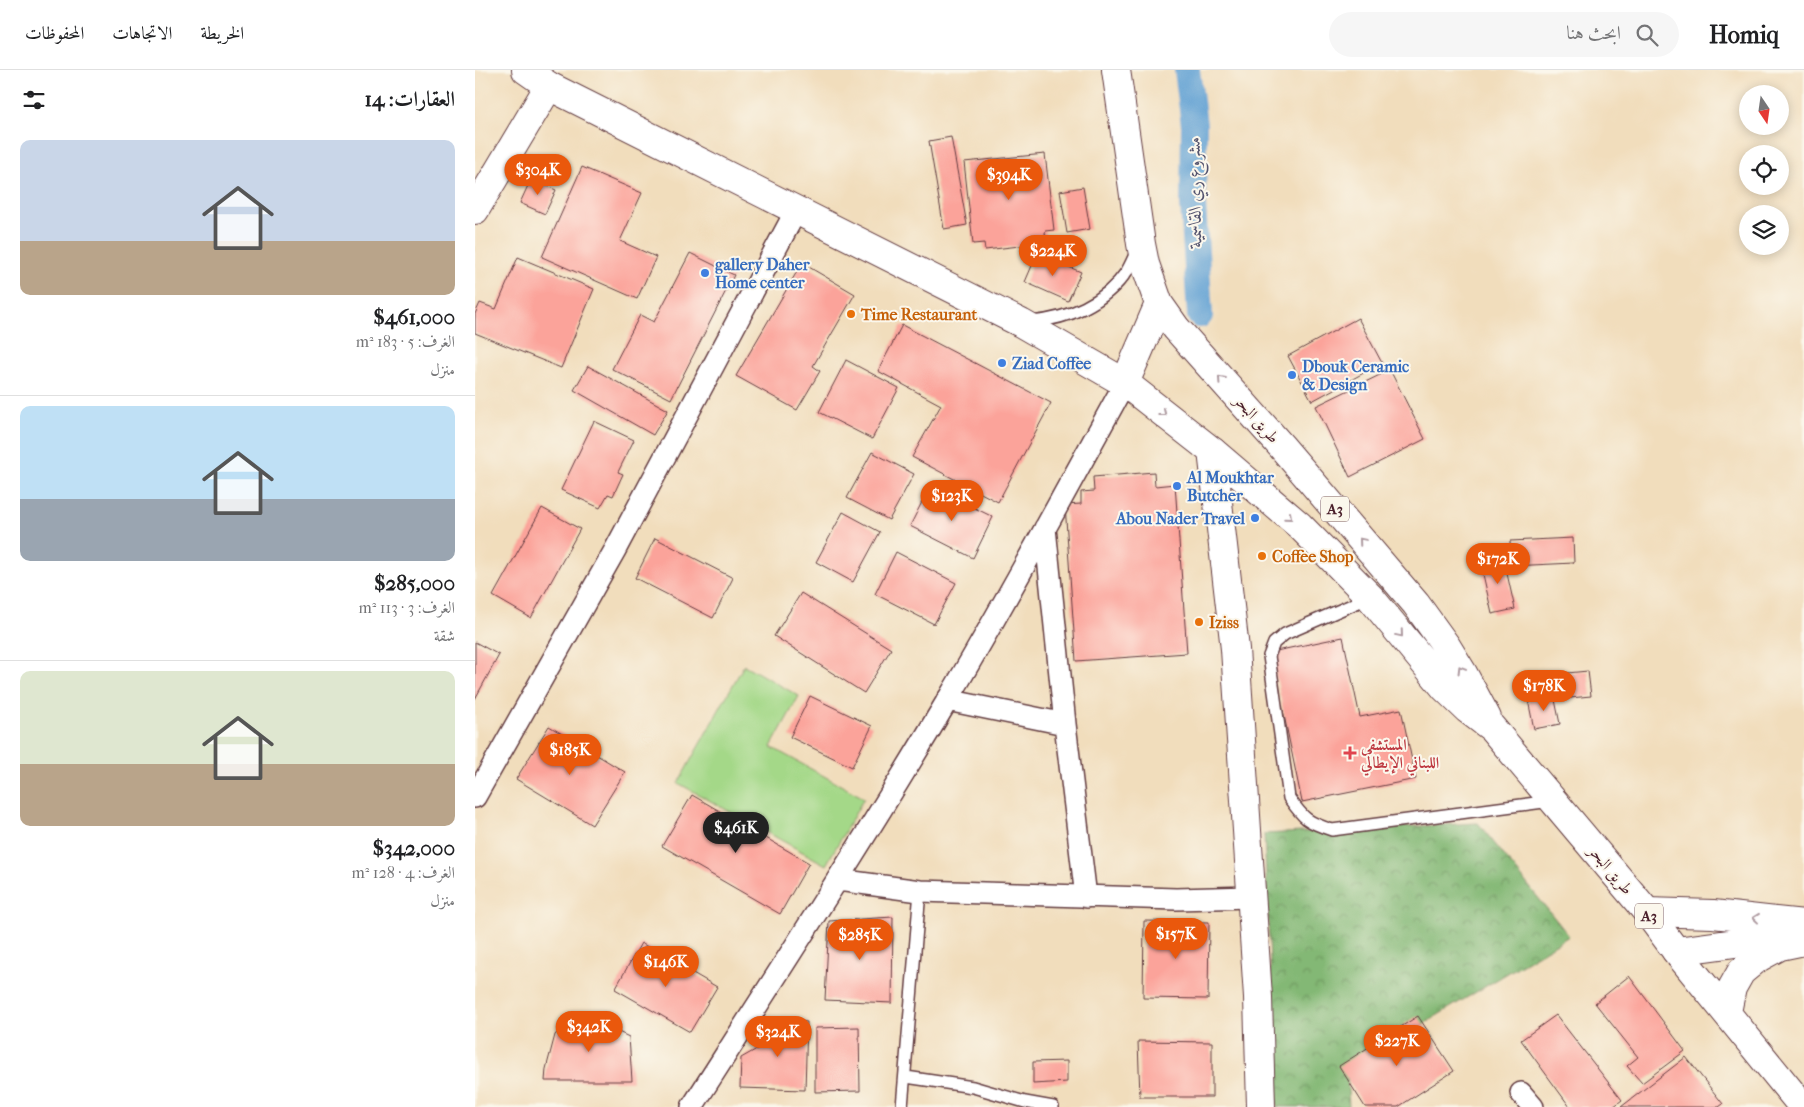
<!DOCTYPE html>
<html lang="ar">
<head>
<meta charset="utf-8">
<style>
  body { margin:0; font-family:"IM FELL French Canon",Amiri,serif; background:#f6f6f6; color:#202124; direction:rtl; height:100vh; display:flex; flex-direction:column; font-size:19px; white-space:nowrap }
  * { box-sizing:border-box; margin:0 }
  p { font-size:16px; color:#757577 }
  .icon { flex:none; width:28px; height:28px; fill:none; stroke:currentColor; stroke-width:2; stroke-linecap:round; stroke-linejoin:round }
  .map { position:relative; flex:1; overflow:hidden; direction:ltr }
  .details { display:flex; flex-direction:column; background:#fff; width:475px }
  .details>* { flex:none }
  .needle { width:32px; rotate:167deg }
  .buttons { position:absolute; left:1264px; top:15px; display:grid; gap:10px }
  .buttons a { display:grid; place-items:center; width:50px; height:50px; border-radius:50%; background:#fff; box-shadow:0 2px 12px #0003; font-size:25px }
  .price { position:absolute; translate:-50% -42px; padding:0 11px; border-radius:18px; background:#ea580c; color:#fff; font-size:16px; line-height:32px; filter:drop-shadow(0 1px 2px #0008) }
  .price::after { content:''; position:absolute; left:50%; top:30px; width:15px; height:11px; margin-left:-8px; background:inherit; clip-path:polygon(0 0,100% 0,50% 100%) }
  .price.on { background:#222; color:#fff }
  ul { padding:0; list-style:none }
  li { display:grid; align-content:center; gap:10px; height:265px; padding:0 20px }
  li+li { border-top:1px solid #e0e0e0 }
  li span { display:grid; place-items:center; height:155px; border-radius:10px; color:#555 }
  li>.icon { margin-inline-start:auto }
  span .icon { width:90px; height:90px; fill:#fffc; stroke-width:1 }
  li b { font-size:21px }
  h2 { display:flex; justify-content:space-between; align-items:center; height:60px; padding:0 20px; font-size:21px }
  header { display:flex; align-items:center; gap:30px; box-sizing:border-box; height:70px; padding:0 25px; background:#fff; border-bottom:1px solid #e0e0e0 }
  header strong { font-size:24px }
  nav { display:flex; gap:28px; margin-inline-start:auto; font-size:18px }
  .search { width:350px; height:45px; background:#f6f6f6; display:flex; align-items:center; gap:12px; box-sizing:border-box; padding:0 18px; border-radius:28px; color:#757577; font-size:19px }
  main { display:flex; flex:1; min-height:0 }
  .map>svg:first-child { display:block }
  .green { fill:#a4d888; stroke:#777c5a }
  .forest { fill:url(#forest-crowns); stroke:#666c50 }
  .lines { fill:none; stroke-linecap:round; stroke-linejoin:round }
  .canal { stroke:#60a0d3; stroke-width:26 }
  .building { fill:#fba39a }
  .lane-casing { stroke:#633c41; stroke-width:14 }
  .street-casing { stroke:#633c41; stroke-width:24 }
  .secondary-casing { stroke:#633c41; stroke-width:30 }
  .primary-casing { stroke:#633c41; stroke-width:30 }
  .highway-casing { stroke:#633c41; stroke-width:30 }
  .lane { stroke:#fff; stroke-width:11 }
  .street { stroke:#fff; stroke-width:21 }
  .secondary { stroke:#fff; stroke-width:28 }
  .primary { stroke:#fff; stroke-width:28 }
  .highway { stroke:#fff; stroke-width:28 }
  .oneway { stroke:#ae9aa0 }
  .shop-dot { fill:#3f7fe0; stroke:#fbf7ec; stroke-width:2 }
  .food-dot { fill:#e8710a; stroke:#fbf7ec; stroke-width:2 }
  .health-dot { fill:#e0444e; stroke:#fbf7ec; stroke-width:2 }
  .labels { text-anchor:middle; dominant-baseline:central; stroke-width:4; stroke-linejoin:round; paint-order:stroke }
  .shield { fill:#fbf7ec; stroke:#7f6065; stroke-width:1 }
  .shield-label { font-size:15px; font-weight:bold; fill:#4a1f2b }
  .shop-label { font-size:16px; font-weight:bold; fill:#366cbe; stroke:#fbf7ec; text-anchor:start }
  .food-label { font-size:16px; font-weight:bold; fill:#c56008; stroke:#fbf7ec; text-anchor:start }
  .street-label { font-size:16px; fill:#4a1f2b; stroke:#fbf7ec }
  .health-label { font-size:16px; font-weight:bold; fill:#be3a42; stroke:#fbf7ec; text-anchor:start }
  .water-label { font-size:18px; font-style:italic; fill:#53536e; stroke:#fbf7ec }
</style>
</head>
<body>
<header>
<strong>Homiq</strong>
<div class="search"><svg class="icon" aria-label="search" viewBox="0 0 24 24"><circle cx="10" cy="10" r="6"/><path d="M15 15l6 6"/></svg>ابحث هنا</div>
<nav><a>الخريطة</a><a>الاتجاهات</a><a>المحفوظات</a></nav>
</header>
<main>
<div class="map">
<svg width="1329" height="1037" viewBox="0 0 1329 1037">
  <defs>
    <pattern id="forest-crowns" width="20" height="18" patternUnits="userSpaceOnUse" patternTransform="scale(1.25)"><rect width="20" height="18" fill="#83b874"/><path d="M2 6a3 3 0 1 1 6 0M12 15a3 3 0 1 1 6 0" fill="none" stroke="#6d955f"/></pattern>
  </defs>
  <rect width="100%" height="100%" fill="#fbf7ec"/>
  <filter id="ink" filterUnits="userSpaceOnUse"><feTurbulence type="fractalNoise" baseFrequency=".02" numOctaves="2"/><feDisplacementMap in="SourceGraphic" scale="10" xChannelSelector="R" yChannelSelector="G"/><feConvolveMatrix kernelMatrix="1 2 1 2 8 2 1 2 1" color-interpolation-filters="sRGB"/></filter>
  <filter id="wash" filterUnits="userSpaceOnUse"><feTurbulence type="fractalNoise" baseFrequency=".0096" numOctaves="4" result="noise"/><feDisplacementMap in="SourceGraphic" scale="20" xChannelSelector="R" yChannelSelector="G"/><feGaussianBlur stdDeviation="1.12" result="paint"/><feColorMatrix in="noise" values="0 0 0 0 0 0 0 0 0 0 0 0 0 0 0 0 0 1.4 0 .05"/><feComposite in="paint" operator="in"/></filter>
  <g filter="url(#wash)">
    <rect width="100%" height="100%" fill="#f1ddbc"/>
    <!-- green -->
    <path class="green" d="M269,595L324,626L296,677L389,728L351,795L203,713Z"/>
    <!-- forest -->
    <path class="forest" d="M1003,753L1094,866L872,1000L874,1037H802L789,764Z"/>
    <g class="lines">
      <!-- canal -->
      <path class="canal" d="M712,0L719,55L718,134L725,245"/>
    </g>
    <g id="blocks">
      <!-- building -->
      <path class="building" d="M476,67L492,155L469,159L454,71Z
        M570,84L579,160L570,161L571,173L510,180L509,173L498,174L489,92Z
        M107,97L167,123L145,171L181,187L162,229L67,187Z
        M56,109L81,120L70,144L45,133Z
        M608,117L615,159L592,163L585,121Z
        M215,183L259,205L196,329L137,299L165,245L179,252Z
        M562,184L606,202L593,231L550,212Z
        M43,187L119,219L86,298L0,263V244L5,233L21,239Z
        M327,193L380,224L338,296L345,301L322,340L261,306Z
        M883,248L907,293L837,331L813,286Z
        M427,255L576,333L523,432L437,387L466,335L403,301Z
        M371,290L424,318L397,369L344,342Z
        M113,296L193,340L178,365L99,320Z
        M915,300L950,369L875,407L841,336Z
        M119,351L159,370L143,402L148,404L138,426L133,424L125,438L86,420Z
        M397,382L439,404L414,450L372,428Z
        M679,402L680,416L700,414L712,583L601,591L590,435L606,434V422L619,421L618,407Z
        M455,416L518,447L498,488L435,456Z
        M67,438L105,459L56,548L18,526Z
        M368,442L405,462L378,512L341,492Z
        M180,468L258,508L238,548L160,508Z
        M1098,468L1099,493L1036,496L1035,471Z
        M421,482L481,513L459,554L400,524Z
        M1028,486L1040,539L1017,544L1005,491Z
        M326,523L416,579L389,623L299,566Z
        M868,567L885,647L926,639L941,709L827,732L796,582Z
        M0,572L24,585L0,629Z
        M1113,601L1116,626L1095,628L1092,603Z
        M1079,625L1085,654L1059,659L1053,630Z
        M335,626L397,656L377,697L315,667Z
        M74,656L150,702L117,755L41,709Z
        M217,725L334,793L305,844L187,776Z
        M418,847L417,933L350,930L354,851Z
        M669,851L734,852L733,929L668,928Z
        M166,873L242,917L215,962L140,919Z
        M1154,906L1210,981L1167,1013L1152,996L1163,987L1120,933Z
        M101,942L154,967L157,1011H70L71,999L80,965Z
        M1081,945L1147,1030L1138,1037H1095L1046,970Z
        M943,946L979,1001L923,1037H890L864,996Z
        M294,948L332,952L330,1020L265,1018L266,988L289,975Z
        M384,957L385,1021L340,1022V958Z
        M663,971L737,972V1027H665Z
        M1211,987L1248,1034L1244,1037H1146Z
        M592,991V1012L558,1014V992Z"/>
    </g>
  </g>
  <g filter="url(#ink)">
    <use href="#blocks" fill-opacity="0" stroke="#633c41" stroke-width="1"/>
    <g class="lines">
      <defs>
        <path id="lane" d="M556,252C593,249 630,233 652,201C656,194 659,187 662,180
          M895,527L810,564L799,573L794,586L814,728C829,749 832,752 857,760L1076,731
          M431,1007L498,1017L550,1032L578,1037
          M427,1037L445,821"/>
        <path id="street" d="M570,458L590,654L611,827
          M472,630L590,654
          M0,727L140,480L322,139
          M363,810L445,821L701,829L776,827
          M1046,1023L1058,1037
          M217,1037C303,903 390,769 472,631C534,527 591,420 650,313"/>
        <path id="secondary" d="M0,140L74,16
          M737,381L760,579L783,927L786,1037
          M1172,842L1238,844L1329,854
          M1201,881L1290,869H1326"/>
        <path id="primary" d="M51,0L74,16L546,253L650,313"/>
        <path id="highway" d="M641,0L666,174L670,194L684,234L701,258L807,377L941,534L972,577L988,603L1012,648
          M684,234L650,313L737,381L825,456L895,527L970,618L992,639L1017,658L1172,842L1201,881L1328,1037
          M1252,942L1257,918L1266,902L1283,888L1305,876L1329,871"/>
      </defs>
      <!-- lane casing -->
      <use href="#lane" class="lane-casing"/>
      <!-- street casing -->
      <use href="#street" class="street-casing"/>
      <!-- secondary casing -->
      <use href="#secondary" class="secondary-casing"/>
      <!-- primary casing -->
      <use href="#primary" class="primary-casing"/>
      <!-- highway casing -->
      <use href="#highway" class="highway-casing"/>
      <!-- lane -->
      <use href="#lane" class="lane"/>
      <!-- street -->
      <use href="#street" class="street"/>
      <!-- secondary -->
      <use href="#secondary" class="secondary"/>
      <!-- primary -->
      <use href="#primary" class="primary"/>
      <!-- highway -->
      <use href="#highway" class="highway"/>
    </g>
    <!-- one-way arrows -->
    <defs><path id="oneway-chevron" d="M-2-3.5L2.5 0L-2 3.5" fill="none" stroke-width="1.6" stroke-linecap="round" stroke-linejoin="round" transform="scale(1.25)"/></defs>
    <g class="oneway">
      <use href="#oneway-chevron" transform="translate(746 309) rotate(-132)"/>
      <use href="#oneway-chevron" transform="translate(688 343) rotate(38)"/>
      <use href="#oneway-chevron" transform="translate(814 447) rotate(41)"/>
      <use href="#oneway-chevron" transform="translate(887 471) rotate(-130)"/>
      <use href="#oneway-chevron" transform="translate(925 564) rotate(50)"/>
      <use href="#oneway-chevron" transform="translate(986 599) rotate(-121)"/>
      <use href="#oneway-chevron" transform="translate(1281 848) rotate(-174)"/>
    </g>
  </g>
  <!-- markers -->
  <g class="shop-dot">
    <circle cx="230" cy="203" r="5"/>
    <circle cx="527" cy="293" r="5"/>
    <circle cx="817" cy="305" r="5"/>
    <circle cx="702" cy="416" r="5"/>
    <circle cx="780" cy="448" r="5"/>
  </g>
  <g class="food-dot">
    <circle cx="376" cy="244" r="5"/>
    <circle cx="787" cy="486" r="5"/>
    <circle cx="724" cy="552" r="5"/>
  </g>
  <path class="health-dot" d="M872.5 675.5h5v5h5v5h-5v5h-5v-5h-5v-5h5z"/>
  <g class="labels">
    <!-- shield labels -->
    <g class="shield">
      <rect x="846" y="426.5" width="28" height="25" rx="4"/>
      <rect x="1160" y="833.5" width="28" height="25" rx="4"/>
    </g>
    <g class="shield-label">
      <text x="860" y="439">A3</text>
      <text x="1174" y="846">A3</text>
    </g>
    <!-- shop labels -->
    <g class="shop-label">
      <text x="240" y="194">gallery Daher<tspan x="240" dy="18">Home center</tspan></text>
      <text x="537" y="293">Ziad Coffee</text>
      <text x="827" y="296">Dbouk Ceramic<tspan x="827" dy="18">&amp; Design</tspan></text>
      <text x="712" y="407">Al Moukhtar<tspan x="712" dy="18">Butcher</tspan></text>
      <text x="770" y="448" text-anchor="end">Abou Nader Travel</text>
    </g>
    <!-- food labels -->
    <g class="food-label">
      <text x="386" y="244">Time Restaurant</text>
      <text x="797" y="486">Coffee Shop</text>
      <text x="734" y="552">Iziss</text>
    </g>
    <!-- street labels -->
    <g class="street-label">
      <text transform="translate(782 349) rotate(48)">طريق البحر</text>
      <text transform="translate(1136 800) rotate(50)">طريق البحر</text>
    </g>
    <!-- health labels -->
    <g class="health-label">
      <text x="886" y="674">المستشفى<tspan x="886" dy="18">اللبناني الإيطالي</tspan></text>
    </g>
    <!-- water labels -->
    <g class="water-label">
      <text transform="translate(720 122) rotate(-91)">مشروع ري القاسمية</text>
    </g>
  </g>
</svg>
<div class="buttons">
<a><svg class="needle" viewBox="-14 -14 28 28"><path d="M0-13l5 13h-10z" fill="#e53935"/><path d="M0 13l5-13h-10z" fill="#757577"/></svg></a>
<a><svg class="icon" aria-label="locate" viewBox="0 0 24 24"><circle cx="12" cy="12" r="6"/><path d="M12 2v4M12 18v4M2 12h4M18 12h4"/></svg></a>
<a><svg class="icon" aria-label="layers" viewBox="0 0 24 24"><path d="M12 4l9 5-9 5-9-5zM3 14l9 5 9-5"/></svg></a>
</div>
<b class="price" style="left:63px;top:126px">$304K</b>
<b class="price" style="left:534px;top:131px">$394K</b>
<b class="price" style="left:578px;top:207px">$224K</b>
<b class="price" style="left:477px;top:452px">$123K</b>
<b class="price" style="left:1023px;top:515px">$172K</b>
<b class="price" style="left:1069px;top:642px">$178K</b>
<b class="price" style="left:95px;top:706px">$185K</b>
<b class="price on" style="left:261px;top:784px">$461K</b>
<b class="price" style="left:701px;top:890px">$157K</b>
<b class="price" style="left:385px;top:891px">$285K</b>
<b class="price" style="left:191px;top:918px">$146K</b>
<b class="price" style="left:114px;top:983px">$342K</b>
<b class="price" style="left:303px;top:988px">$324K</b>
<b class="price" style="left:922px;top:997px">$227K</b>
</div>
<section class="details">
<h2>العقارات: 14<svg class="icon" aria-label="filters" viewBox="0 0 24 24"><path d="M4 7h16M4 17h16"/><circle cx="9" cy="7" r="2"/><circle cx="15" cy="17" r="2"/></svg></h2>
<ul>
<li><span style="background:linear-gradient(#c9d6e8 65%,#b9a48a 0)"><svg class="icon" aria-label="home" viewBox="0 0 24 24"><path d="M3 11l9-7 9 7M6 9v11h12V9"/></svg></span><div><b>$461,000</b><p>الغرف: 5 · 183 m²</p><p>منزل</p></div></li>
<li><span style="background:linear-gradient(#bfe0f5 60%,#9aa5b1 0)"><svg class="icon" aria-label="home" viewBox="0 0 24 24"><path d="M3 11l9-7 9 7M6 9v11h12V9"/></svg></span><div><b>$285,000</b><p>الغرف: 3 · 113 m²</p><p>شقة</p></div></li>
<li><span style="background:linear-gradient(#dfe7d0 60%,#b9a48a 0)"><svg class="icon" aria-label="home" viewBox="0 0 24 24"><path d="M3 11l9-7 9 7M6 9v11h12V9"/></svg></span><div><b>$342,000</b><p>الغرف: 4 · 128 m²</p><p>منزل</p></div></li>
</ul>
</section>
</main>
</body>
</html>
